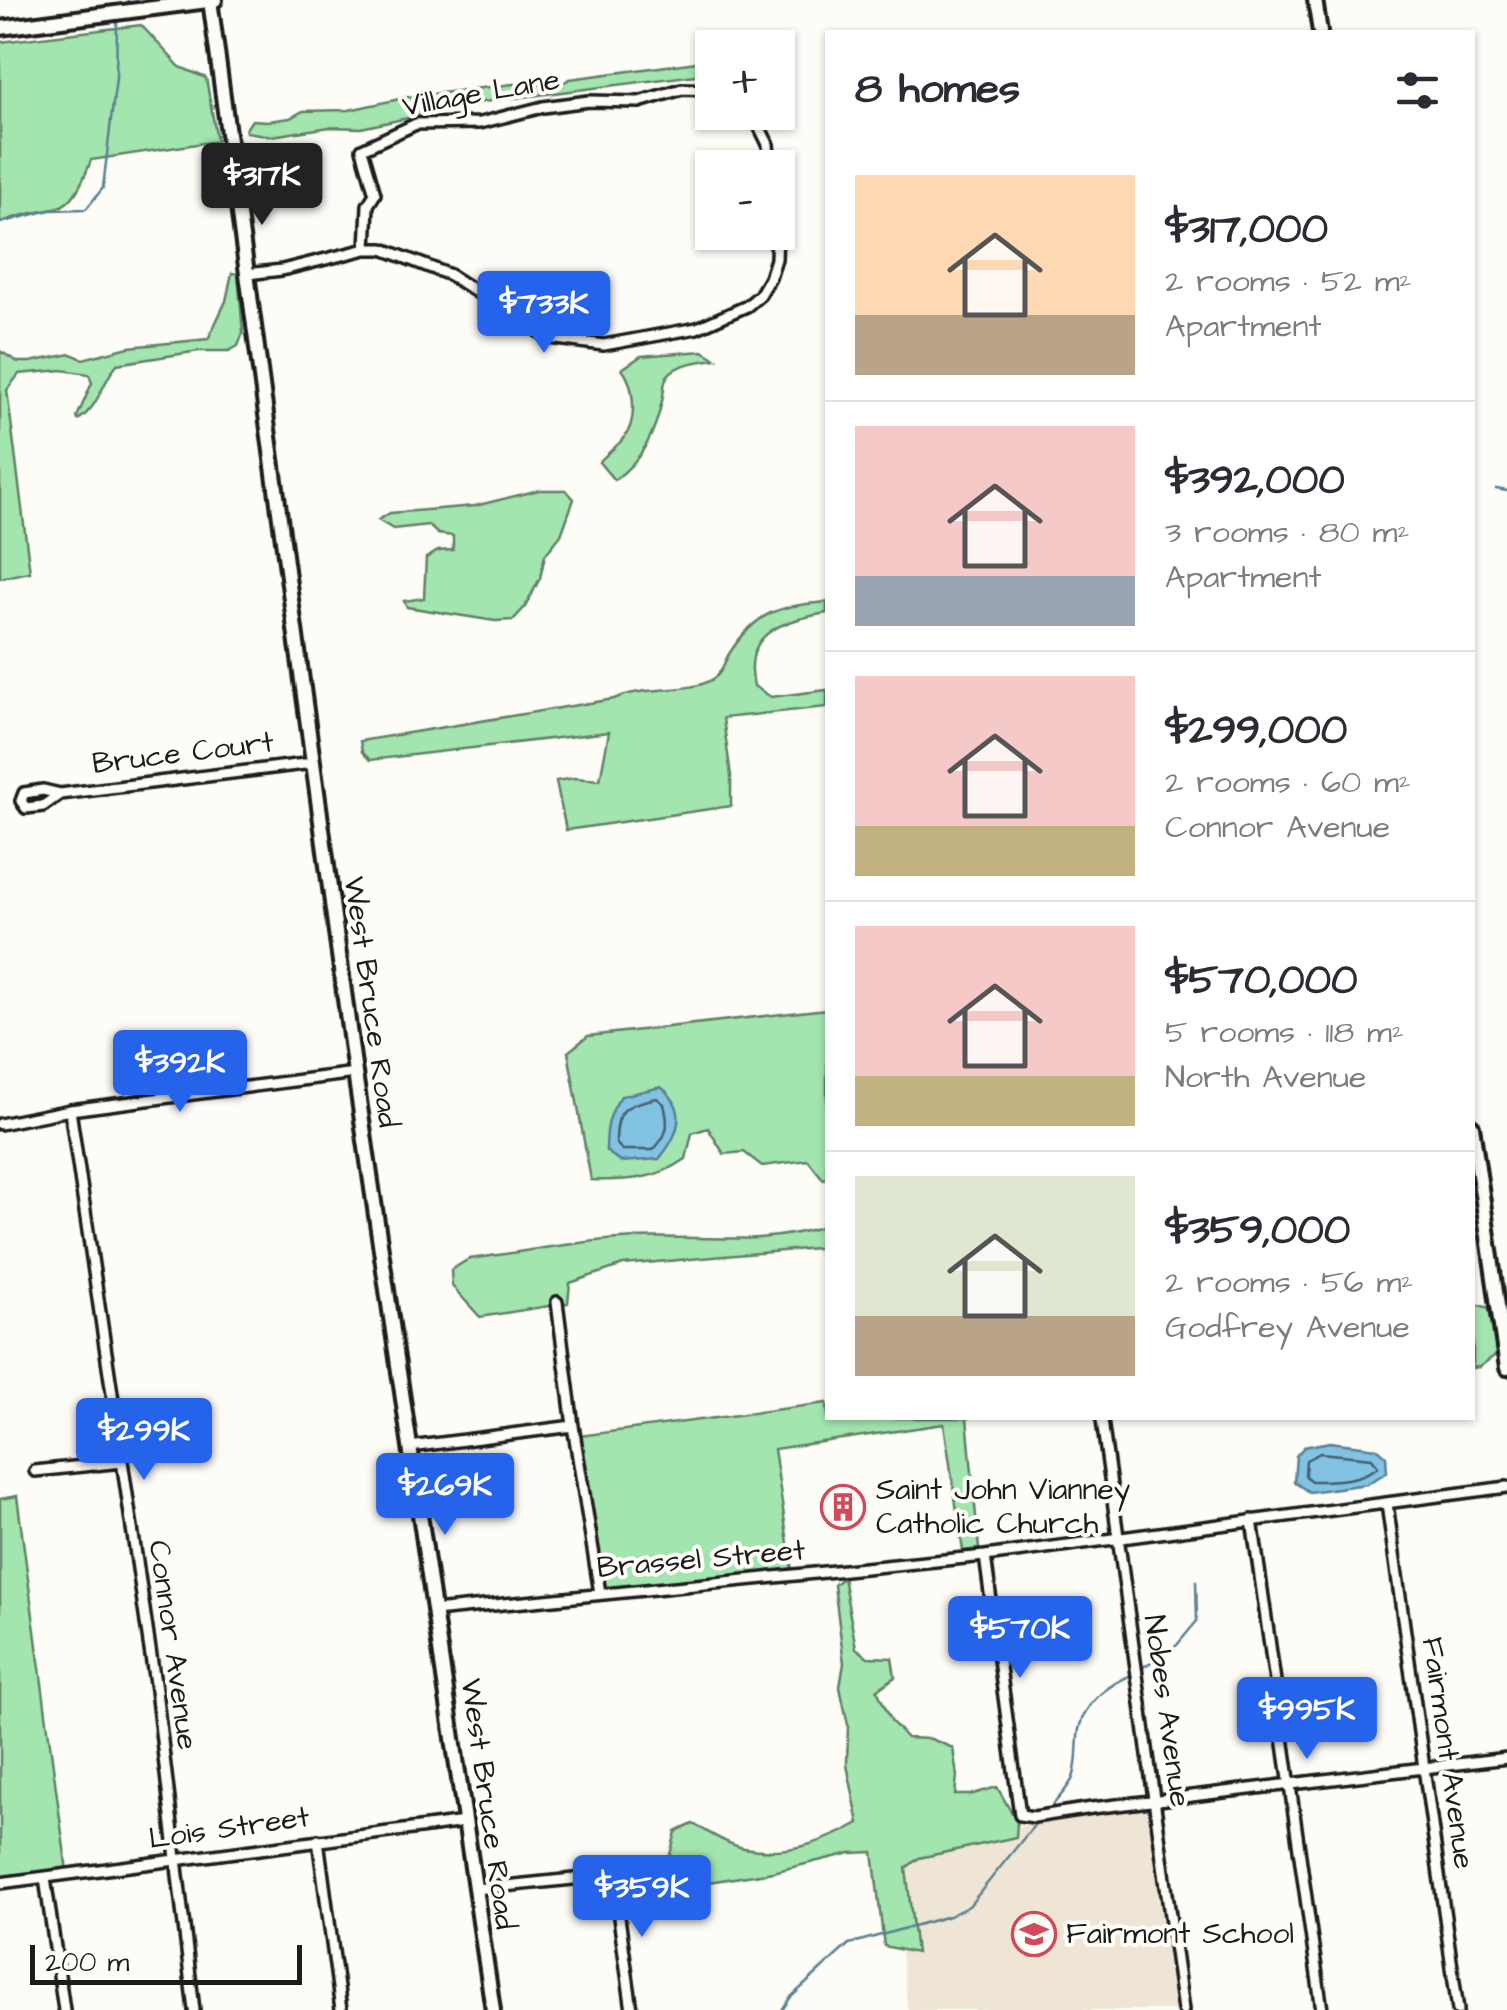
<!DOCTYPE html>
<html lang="en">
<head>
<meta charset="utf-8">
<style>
  body { margin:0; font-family:"Architects Daughter",sans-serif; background:#f2f2f3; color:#2b2b33; height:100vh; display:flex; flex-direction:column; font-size:38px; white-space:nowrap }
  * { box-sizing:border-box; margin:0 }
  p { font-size:32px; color:#7c7c81 }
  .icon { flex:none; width:55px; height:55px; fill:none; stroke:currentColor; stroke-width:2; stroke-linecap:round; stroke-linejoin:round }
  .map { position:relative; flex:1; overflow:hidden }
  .panel { position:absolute; left:825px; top:30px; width:650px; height:1390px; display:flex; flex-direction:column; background:#fff; border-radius:0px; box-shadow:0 2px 8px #0004 }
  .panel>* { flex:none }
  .controls { position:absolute; left:695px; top:30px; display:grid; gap:20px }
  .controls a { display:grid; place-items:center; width:100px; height:100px; border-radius:0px; background:#fff; box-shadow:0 2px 8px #0004; font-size:50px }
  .scale { position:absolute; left:30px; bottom:25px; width:272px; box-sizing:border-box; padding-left:10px; border:5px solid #1c1c1c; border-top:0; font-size:28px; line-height:35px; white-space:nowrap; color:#1c1c1c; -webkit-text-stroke:8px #fdfcf7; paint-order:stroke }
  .price { position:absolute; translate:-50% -85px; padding:0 22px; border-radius:10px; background:#2563eb; color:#fff; font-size:32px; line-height:65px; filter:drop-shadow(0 2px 5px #0008) }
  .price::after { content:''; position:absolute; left:50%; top:60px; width:30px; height:22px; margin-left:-15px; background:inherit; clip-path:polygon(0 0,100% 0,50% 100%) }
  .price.on { background:#222; color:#fff }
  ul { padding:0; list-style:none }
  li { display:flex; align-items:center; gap:30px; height:250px; padding:0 30px }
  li+li { border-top:2px solid #e1e1e2 }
  li span { display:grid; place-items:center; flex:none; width:280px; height:200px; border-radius:0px; color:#555 }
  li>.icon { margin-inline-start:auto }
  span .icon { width:120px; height:120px; fill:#fffc; stroke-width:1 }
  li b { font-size:42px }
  h2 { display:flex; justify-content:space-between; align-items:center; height:120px; padding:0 30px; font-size:42px }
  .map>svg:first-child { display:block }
  .built { fill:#efe5d4 }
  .green { fill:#a3e5af; stroke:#608066; stroke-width:2.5 }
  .water { fill:#82c2e3; stroke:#598093; stroke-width:2.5 }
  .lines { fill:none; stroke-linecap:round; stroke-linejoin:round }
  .shore { stroke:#455e6c; stroke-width:2.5 }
  .stream { stroke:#598093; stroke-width:2.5 }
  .street-casing { stroke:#1c1c1c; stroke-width:16 }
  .secondary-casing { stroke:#1c1c1c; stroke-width:20 }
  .street { stroke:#fdfcf7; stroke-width:9 }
  .secondary { stroke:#fdfcf7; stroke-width:12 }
  .labels { text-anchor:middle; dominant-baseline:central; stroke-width:8; stroke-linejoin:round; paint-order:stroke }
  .street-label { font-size:30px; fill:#1c1c1c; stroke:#fdfcf7 }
  .poi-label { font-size:30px; fill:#1c1c1c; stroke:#fdfcf7; text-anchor:start }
</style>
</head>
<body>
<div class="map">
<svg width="1507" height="2010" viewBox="0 0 1507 2010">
  <rect width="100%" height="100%" fill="#fdfcf7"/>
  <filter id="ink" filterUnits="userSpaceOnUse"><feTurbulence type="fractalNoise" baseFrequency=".01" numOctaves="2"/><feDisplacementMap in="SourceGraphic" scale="20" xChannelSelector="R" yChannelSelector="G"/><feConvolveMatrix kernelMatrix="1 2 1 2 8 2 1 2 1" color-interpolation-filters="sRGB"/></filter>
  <g filter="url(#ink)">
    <!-- built -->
    <path class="built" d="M1151,1807L1180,2010H908L890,1858L1024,1825Z"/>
    <!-- green -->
    <path class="green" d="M141,25L180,67L206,78L217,141L91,160C67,227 54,200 0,223V42Z
      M712,60V73L483,102L361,128L330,127L272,136L246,132V129L252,120L268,121L290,118L303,111L349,110L409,97L513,84L559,85L570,79Z
      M232,273L238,274L243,333L238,346L229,351H199L117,364C102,383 99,407 78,420L77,417L92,383L89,374L62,370L19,374L7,390L30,572L0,578V351L18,362H30L71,354L83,359L129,347L208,339L226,301Z
      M703,351L716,359C702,361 682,363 671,372C662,379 665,391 662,401C655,433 642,461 614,480L599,462C607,454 616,447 623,439C638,422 635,385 622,369L641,356Z
      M539,490H566L574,499L561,535L545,555L540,578L525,607L513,620L495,621L407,607L404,601L424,598L426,558L438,551L453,550V536L438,534L428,525L393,529L378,520L390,513L475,506Z
      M827,602V613C782,621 742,632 754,686L771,697L827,690V707L723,718L731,776V806L566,830L556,781L574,778L600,780L609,732L370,760L362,752L360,741L614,699C644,685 690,694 713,679C722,674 724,662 729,654C757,610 780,606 827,602Z
      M827,1009V1178L823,1179L808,1160L762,1166L744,1152L724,1154L708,1128L692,1133L686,1159C656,1180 626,1181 591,1180L568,1052L588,1036Z
      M827,1225V1247L623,1265L570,1283L568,1303L480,1317L452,1286L451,1270L469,1259C524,1252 581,1240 637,1238C704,1235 762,1247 827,1225Z
      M1473,1303L1489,1308L1497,1354L1479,1367L1473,1368Z
      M827,1403L828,1418H967L979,1549L963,1551L944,1424L774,1449L792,1570L602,1588L579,1436Z
      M17,1496L67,1871L0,1878V1499Z
      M843,1577L856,1648L868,1657L892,1658L895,1677L877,1690L892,1722L907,1738L931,1739L953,1748L957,1776L955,1795H970L997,1787L1017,1822L1016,1837L919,1858L906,1868L916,1953L884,1946L873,1852L851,1853L773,1872L624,1895L620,1876L668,1862L676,1832L693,1824C709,1832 727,1845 744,1848C785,1856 824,1843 859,1823L847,1765L848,1725L840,1687L844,1663L834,1585Z"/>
    <!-- water -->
    <path class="water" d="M661,1087C690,1110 678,1136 659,1159L621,1162L606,1151C606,1129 608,1115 621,1096Z
      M1329,1442L1377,1448L1386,1456L1387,1472L1367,1484L1309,1492L1294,1482L1296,1456L1304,1447Z"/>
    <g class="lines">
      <!-- shore -->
      <path class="shore" d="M657,1098L664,1104C669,1125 669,1134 653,1150H622L616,1143C616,1108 625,1105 657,1098Z
        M1320,1453L1372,1458L1378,1467C1359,1481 1334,1481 1311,1481L1305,1476L1306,1460Z"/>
      <!-- stream -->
      <path class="stream" d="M126,4L128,0
        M0,223L50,210L86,209L103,188L116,78L117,20
        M1496,489L1507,491
        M1142,1668L1177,1645L1197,1621L1196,1581
        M1049,1810C1056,1800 1068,1789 1073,1778C1079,1761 1076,1745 1079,1729C1084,1702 1111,1683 1134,1674
        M782,2010L790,1998L849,1944L949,1916L969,1906L1040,1818"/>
      <defs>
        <path id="street" d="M752,112L768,144L770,168
          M366,249L368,205L375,194L362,149L416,124L480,123L543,107L589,101L639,102L682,89L712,90
          M247,274L282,270L366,249H383L450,275L549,338L604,345L697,328L747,306L760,295L770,278L776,259L777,232
          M60,794L43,806L26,808L21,801L24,793L43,790L60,794L313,763
          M70,1110L156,1690L194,2010
          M0,1124L70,1110L355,1073
          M557,1302L573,1426L600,1593
          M1102,1420L1183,2010
          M410,1447L573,1426
          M35,1471L122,1462
          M1387,1504L1458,2010
          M1252,1520L1322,2010
          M985,1556L1020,1815L1034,1817L1092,1808L1507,1758
          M434,1611L985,1556L1507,1487
          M318,1840L341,2010
          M45,1878L64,2010
          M0,1883L465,1822
          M475,1889L613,1875L632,2010"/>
        <path id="secondary" d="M210,0L355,1073L493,2010
          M1315,0L1320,32
          M0,28L215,0
          M1472,1126L1507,1368"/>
      </defs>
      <!-- street casing -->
      <use href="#street" class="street-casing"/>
      <!-- secondary casing -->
      <use href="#secondary" class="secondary-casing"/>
      <!-- street -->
      <use href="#street" class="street"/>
      <!-- secondary -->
      <use href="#secondary" class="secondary"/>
    </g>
  </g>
  <!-- icons -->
  <defs>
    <symbol id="building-ring" viewBox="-11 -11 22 22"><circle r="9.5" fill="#fdfcf7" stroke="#d1495b" stroke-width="1.5"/><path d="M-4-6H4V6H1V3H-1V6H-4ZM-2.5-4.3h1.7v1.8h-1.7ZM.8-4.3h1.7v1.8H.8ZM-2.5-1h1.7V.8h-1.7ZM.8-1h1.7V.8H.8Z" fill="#d1495b"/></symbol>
    <symbol id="school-ring" viewBox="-11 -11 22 22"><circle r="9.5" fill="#fdfcf7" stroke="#d1495b" stroke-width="1.5"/><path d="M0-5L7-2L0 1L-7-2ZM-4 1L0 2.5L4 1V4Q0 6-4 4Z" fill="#d1495b"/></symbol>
  </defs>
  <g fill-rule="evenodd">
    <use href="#building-ring" x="818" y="1482" width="50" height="50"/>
    <use href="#school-ring" x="1009" y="1909" width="50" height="50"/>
  </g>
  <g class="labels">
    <!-- street labels -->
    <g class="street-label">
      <text transform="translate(481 93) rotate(-10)">Village Lane</text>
      <text transform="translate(183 753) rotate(-7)">Bruce Court</text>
      <text transform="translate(371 1002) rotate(82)">West Bruce Road</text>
      <text transform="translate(701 1559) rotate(-5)">Brassel Street</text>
      <text transform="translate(173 1645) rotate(82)">Connor Avenue</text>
      <text transform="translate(1167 1711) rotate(82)">Nobes Avenue</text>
      <text transform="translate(1448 1753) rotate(82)">Fairmont Avenue</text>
      <text transform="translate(488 1804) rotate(82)">West Bruce Road</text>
      <text transform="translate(229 1828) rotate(-8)">Lois Street</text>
    </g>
    <!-- poi labels -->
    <g class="poi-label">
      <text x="876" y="1490">Saint John Vianney<tspan x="876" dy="34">Catholic Church</tspan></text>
      <text x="1066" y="1934">Fairmont School</text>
    </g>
  </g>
</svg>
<div class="controls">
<a>+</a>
<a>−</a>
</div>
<div class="scale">200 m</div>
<b class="price on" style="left:262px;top:228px">$317K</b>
<b class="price" style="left:544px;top:356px">$733K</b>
<b class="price" style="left:180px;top:1115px">$392K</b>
<b class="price" style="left:144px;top:1483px">$299K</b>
<b class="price" style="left:445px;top:1538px">$269K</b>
<b class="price" style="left:1020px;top:1681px">$570K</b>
<b class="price" style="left:1307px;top:1762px">$995K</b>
<b class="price" style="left:642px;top:1940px">$359K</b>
<section class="panel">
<h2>8 homes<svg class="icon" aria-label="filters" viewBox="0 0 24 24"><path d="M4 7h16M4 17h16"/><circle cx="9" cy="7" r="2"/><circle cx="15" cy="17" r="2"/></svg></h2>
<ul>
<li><span style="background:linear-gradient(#ffd9b3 70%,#b9a48a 0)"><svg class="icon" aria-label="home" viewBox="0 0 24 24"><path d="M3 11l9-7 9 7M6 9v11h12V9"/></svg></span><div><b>$317,000</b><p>2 rooms · 52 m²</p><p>Apartment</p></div></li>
<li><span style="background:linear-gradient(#f6c9c9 75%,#9aa5b1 0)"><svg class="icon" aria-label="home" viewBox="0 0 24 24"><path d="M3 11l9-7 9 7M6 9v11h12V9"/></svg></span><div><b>$392,000</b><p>3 rooms · 80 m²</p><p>Apartment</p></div></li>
<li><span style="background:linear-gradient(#f6c9c9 75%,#c2b280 0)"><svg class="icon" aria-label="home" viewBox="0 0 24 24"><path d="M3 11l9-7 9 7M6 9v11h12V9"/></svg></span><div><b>$299,000</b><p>2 rooms · 60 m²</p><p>Connor Avenue</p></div></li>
<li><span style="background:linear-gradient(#f6c9c9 75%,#c2b280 0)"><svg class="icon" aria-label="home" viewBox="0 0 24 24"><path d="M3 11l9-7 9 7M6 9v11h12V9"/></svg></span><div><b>$570,000</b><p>5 rooms · 118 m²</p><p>North Avenue</p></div></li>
<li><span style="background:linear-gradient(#dfe7d0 70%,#b9a48a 0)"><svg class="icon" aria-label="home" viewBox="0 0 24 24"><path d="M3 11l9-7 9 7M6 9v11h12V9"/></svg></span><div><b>$359,000</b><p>2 rooms · 56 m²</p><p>Godfrey Avenue</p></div></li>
</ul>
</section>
</div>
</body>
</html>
